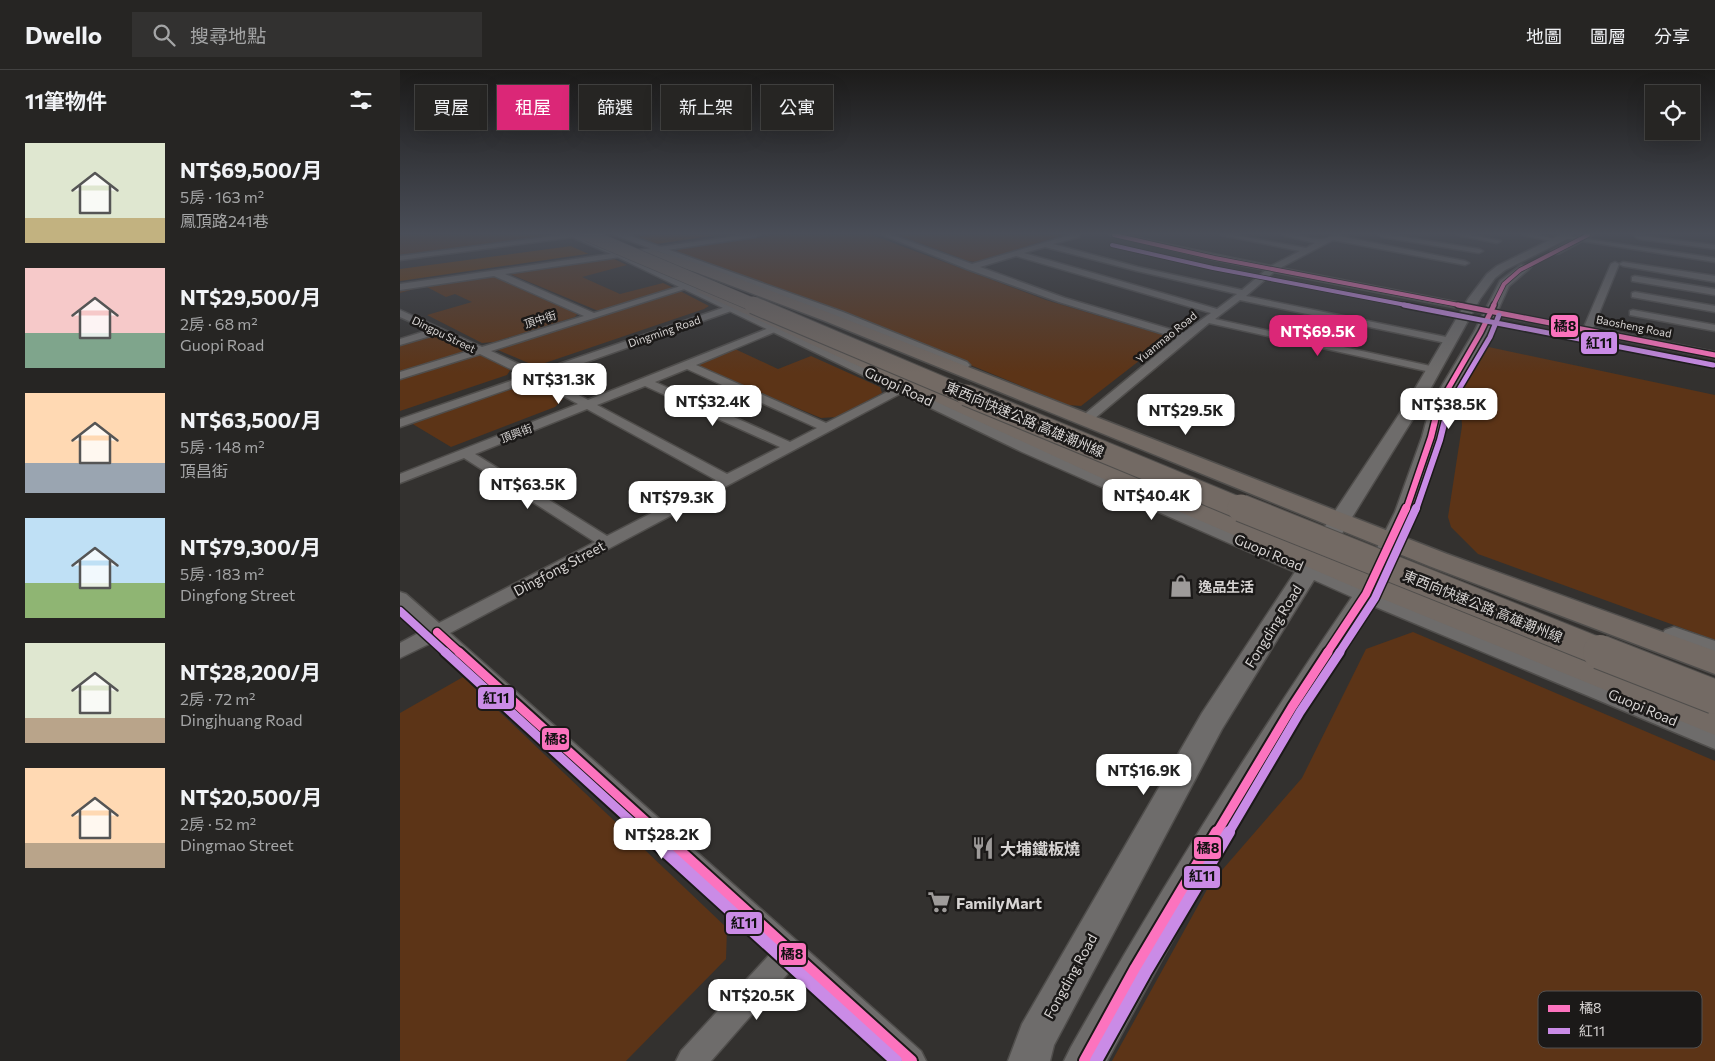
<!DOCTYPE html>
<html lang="zh-TW">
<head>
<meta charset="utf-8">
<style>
  body { margin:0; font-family:Commissioner,"Noto Sans TC",sans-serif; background:#323130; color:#f1f3f6; height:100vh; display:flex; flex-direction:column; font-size:19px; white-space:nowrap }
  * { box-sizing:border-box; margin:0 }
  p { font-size:16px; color:#a4a5a6 }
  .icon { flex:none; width:28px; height:28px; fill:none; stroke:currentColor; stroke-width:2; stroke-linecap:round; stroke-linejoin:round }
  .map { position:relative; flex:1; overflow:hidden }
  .details { display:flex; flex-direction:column; background:#262523; width:400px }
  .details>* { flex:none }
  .guide { position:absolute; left:15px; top:15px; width:475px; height:45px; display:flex; gap:10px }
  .tools { position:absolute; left:1245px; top:15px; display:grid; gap:10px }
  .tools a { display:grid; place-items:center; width:55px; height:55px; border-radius:0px; background:#262523; box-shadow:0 5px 20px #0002,0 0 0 1px #424241; font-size:25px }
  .price { position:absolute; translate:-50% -42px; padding:0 11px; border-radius:10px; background:#fff; color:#222; font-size:16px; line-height:32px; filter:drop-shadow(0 1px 2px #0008) }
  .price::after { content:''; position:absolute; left:50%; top:30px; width:15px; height:11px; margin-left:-8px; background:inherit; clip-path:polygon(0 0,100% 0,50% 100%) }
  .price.on { background:#db2777; color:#fff }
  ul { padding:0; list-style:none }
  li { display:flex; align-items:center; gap:15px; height:125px; padding:0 25px }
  li span { display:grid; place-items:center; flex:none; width:140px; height:100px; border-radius:0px; color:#555 }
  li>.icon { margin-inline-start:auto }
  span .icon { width:60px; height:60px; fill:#fffc; stroke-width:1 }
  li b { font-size:21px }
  h2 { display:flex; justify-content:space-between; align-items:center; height:60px; padding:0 25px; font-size:21px }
  .pill { padding:0 18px; border-radius:0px; background:#262523; box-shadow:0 5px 20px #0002,0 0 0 1px #424241; font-size:18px; line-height:45px }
  .pill.on { background:#db2777; color:#fff }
  header { display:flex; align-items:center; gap:30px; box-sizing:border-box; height:70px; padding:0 25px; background:#262523; border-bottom:1px solid #424241 }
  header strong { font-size:24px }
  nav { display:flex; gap:28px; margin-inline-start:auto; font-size:18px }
  .search { width:350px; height:45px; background:#323130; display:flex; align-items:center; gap:12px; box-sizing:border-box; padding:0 18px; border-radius:0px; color:#a4a5a6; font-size:19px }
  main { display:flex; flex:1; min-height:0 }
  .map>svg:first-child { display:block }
  .green { fill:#5c3417 }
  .water { fill:#6b3604 }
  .pier { fill:#33312f }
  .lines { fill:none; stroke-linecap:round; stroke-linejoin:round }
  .minor-casing { stroke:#504e4c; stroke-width:3 }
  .secondary-casing { stroke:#504e4c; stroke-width:3 }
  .trunk-casing { stroke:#504e4c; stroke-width:3 }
  .minor { fill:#6e6c6b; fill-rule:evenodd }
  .secondary { fill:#6e6c6b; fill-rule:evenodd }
  .trunk { fill:#736a64; fill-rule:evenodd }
  .trunk-bridge-far4-casing { stroke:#504e4c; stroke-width:14; stroke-linecap:butt }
  .trunk-bridge-far3-casing { stroke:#504e4c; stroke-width:19; stroke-linecap:butt }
  .trunk-bridge-far2-casing { stroke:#504e4c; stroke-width:23; stroke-linecap:butt }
  .trunk-bridge-far1-casing { stroke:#504e4c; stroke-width:29; stroke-linecap:butt }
  .trunk-bridge-casing { stroke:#504e4c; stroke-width:36; stroke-linecap:butt }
  .trunk-bridge-far4 { stroke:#736a64; stroke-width:13 }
  .trunk-bridge-far3 { stroke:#736a64; stroke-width:17 }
  .trunk-bridge-far2 { stroke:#736a64; stroke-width:21 }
  .trunk-bridge-far1 { stroke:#736a64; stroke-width:27 }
  .trunk-bridge { stroke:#736a64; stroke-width:34 }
  .bus-1-far5-casing { stroke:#1b1918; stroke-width:5.5 }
  .bus-1-far4-casing { stroke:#1b1918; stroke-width:8 }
  .bus-1-far3-casing { stroke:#1b1918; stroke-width:9 }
  .bus-1-far2-casing { stroke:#1b1918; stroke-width:11 }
  .bus-1-far1-casing { stroke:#1b1918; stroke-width:13 }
  .bus-1-casing { stroke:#1b1918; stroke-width:16 }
  .bus-2-far5-casing { stroke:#1b1918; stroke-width:5.5 }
  .bus-2-far4-casing { stroke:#1b1918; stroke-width:8 }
  .bus-2-far3-casing { stroke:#1b1918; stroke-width:9 }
  .bus-2-far2-casing { stroke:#1b1918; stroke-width:11 }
  .bus-2-far1-casing { stroke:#1b1918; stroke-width:13 }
  .bus-2-casing { stroke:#1b1918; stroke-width:16 }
  .bus-1-far5 { stroke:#fc73be; stroke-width:4 }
  .bus-1-far4 { stroke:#fc73be; stroke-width:5 }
  .bus-1-far3 { stroke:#fc73be; stroke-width:6 }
  .bus-1-far2 { stroke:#fc73be; stroke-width:8 }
  .bus-1-far1 { stroke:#fc73be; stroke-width:9 }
  .bus-1 { stroke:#fc73be; stroke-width:12 }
  .bus-2-far5 { stroke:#ca8be6; stroke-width:4 }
  .bus-2-far4 { stroke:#ca8be6; stroke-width:5 }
  .bus-2-far3 { stroke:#ca8be6; stroke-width:6 }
  .bus-2-far2 { stroke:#ca8be6; stroke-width:8 }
  .bus-2-far1 { stroke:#ca8be6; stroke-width:9 }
  .bus-2 { stroke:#ca8be6; stroke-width:12 }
  .labels { text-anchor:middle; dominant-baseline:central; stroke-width:5; stroke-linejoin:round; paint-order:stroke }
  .far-street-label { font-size:11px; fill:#d7d4d3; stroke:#1b1918 }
  .street-label { font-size:14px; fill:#d7d4d3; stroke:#1b1918 }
  .poi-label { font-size:14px; font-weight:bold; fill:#d7d4d3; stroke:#1b1918; text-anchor:start }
  .near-poi-label { font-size:16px; font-weight:bold; fill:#d7d4d3; stroke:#1b1918; text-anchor:start }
  .key { fill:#1b1918; stroke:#535150; stroke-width:1 }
  .key-label { font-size:14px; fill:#d7d4d3 }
  .line-badge { stroke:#1b1918; stroke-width:2 }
  .pale-badge-label { font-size:14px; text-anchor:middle; font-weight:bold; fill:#111 }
</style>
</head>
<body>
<header>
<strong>Dwello</strong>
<div class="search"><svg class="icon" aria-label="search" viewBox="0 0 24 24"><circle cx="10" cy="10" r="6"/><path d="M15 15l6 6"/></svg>搜尋地點</div>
<nav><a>地圖</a><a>圖層</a><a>分享</a></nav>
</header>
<main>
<section class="details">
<h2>11筆物件<svg class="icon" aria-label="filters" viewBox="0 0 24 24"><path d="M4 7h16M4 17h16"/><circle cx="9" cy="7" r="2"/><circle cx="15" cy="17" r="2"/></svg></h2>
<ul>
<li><span style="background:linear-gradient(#dfe7d0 75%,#c2b280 0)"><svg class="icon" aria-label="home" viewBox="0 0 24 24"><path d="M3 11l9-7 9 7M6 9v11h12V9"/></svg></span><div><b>NT$69,500/月</b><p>5房 · 163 m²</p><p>鳳頂路241巷</p></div></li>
<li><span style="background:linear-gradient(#f6c9c9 65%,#7fa58c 0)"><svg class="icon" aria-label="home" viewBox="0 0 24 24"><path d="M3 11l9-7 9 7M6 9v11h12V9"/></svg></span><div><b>NT$29,500/月</b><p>2房 · 68 m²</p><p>Guopi Road</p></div></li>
<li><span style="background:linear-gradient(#ffd9b3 70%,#9aa5b1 0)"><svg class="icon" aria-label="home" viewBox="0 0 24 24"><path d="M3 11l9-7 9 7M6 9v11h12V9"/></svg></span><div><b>NT$63,500/月</b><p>5房 · 148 m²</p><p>頂昌街</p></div></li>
<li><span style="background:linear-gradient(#bfe0f5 65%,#8fb573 0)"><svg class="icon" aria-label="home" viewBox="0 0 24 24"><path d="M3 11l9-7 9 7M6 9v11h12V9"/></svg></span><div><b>NT$79,300/月</b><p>5房 · 183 m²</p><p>Dingfong Street</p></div></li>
<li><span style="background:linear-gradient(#dfe7d0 75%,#b9a48a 0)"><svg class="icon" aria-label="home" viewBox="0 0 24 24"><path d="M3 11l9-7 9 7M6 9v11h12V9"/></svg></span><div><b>NT$28,200/月</b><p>2房 · 72 m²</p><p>Dingjhuang Road</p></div></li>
<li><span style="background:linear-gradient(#ffd9b3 75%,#b9a48a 0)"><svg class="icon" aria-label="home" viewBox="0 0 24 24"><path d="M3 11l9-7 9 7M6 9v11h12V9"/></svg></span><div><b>NT$20,500/月</b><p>2房 · 52 m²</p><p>Dingmao Street</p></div></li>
</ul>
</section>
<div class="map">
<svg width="1315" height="991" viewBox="0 0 1315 991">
  <rect width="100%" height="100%" fill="#33312f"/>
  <!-- green -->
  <path class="green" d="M0,165H153V166L0,185Z
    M377,165H472L646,230L763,265L766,270L681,336L668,335L431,238L275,182L280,179Z
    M498,165H663L577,192L568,191Z
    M212,188L227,195L182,207L220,224L263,213L274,218L203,241L196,240L110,204L112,202Z
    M95,205L178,243L175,247L94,272L82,273L27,245L72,232L55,224L46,227L25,216L0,223V218Z
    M280,221L309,236L304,239L142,294L133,295L98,280L101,276Z
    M30,266H37L68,281L0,304V274Z
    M1084,276L1315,325V570L1078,484L1051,457L1048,447L1062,356L1060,321Z
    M335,279L378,299L411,286L480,317L482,323L437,347L421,348L298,297L299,294Z
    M81,285L111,299L107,305L0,341V307L69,286Z
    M132,312L163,329L155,337L51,377L11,353L122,313Z
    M1013,562L1315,691V991H712L810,814L902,708L966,579Z
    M63,607L327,858L326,889L226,991H0V643Z"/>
  <!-- water -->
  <path class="water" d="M253,165H318L0,211V199Z"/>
  <!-- pier -->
  <path class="pier" d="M227,165L258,176L191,185L166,174Z"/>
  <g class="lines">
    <defs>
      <path id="minor" d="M161,165H178L174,167L0,190V186Z
        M343,165H359L355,167L105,204L194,243L284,215L291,217L91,281L136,302L331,235L336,238L334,240L144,307L188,330L374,256L377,257V261L296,295L426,353L499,316H507L509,318L507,320L50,563L521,981L526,991H489L391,900L311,991H276L281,981L372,882L35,571L0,588V573L24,560L0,538V522L6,524L39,553L195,472L64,388L0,413V404L178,334L134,310L0,357V349L125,306L80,284L0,309V302L72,280L37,264L0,275V269L29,260L0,247V240L82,277L184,246L94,206L0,220V214ZM287,299L417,358L390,372L255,312ZM245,316L380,377L327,404L197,335ZM187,339L316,410L207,466L75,384Z
        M483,165H492L572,194L670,165H679V167L653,174L738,197L842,220L866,200L815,190L710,165H722L871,196L900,181L821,165H834L906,178L915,173L882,165C895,163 907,169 920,169C926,169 932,165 939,165V166L1065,191L1069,193L1065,195L933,170L880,198L1184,257L1211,194L1215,192L1219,194L1223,192L1315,206V212L1223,196L1219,194L1193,258L1315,282V288L874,202L846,226L1051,268L1056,271L1051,274L840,230L815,249L1035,297L1040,300L1035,303L809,253L694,349L690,350L684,346L686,343L777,268L659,232L567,199ZM645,177L737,201L837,224L817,239L624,183ZM616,186L811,243L783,263L665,228L580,197Z
        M978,165H992L1079,179L1083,181L1079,183L982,167Z
        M1057,165H1071L1101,171L1097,173Z
        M1123,165H1137L1160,170L1156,172Z
        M1160,165L1315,188V192L1163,168H1160Z
        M1236,165L1315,175V179L1239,169L1235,167Z
        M1235,206L1315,219V225L1232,211V207Z
        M1235,222L1315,236V242L1232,227V223Z
        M1233,240L1315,255V261L1230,245V241Z"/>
      <path id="secondary" d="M167,165H180L219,180L634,374L904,488L1006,334L1068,229L1087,204L1097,196L1160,165H1172L1171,167L1105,200L1095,208L1080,229L1022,334L922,496L960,512L995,442L1022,367L1031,334L1074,262L1100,211L1121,195H1129L1131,197L1129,199L1109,216L1088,262L1047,334L1040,367L1015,442L979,520L1315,654V679L971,535C877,684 789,836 707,991H664L671,977C758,823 852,673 952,527L914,510L822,659L654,975L650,991H608L622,954L802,643L895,502L622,382L211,184Z
        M215,165H228L443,242L567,292L570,295L567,298H557L433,248Z
        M1181,165H1193L1160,183L1156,184L1151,181Z
        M1274,557L1315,571V590L1265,572L1261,566L1265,560Z"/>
      <path id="trunk" d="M253,180L305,196L435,245L1047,484L1315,581V604L1029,496L425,251L295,202L249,187L247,184L249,181Z
        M303,215L722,400L981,508L1315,638V665L961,520L706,410L298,222L296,219L298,216Z"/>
    </defs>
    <!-- minor casing -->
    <use href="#minor" class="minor-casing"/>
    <!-- secondary casing -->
    <use href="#secondary" class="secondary-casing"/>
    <!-- trunk casing -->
    <use href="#trunk" class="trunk-casing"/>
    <!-- minor -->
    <use href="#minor" class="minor"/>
    <!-- secondary -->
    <use href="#secondary" class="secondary"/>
    <!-- trunk -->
    <use href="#trunk" class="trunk"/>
    <defs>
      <path id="trunk-bridge-far4" d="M188,165L356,236"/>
      <path id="trunk-bridge-far3" d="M353,235L568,326"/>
      <path id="trunk-bridge-far2" d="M566,325L844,440"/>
      <path id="trunk-bridge-far1" d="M841,438L1203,583"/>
      <path id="trunk-bridge" d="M1200,582L1315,627"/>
    </defs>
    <!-- trunk-bridge-far4 casing -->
    <use href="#trunk-bridge-far4" class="trunk-bridge-far4-casing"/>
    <!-- trunk-bridge-far3 casing -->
    <use href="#trunk-bridge-far3" class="trunk-bridge-far3-casing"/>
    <!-- trunk-bridge-far2 casing -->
    <use href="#trunk-bridge-far2" class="trunk-bridge-far2-casing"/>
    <!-- trunk-bridge-far1 casing -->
    <use href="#trunk-bridge-far1" class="trunk-bridge-far1-casing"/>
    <!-- trunk-bridge casing -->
    <use href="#trunk-bridge" class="trunk-bridge-casing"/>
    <!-- trunk-bridge-far4 -->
    <use href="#trunk-bridge-far4" class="trunk-bridge-far4"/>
    <!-- trunk-bridge-far3 -->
    <use href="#trunk-bridge-far3" class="trunk-bridge-far3"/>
    <!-- trunk-bridge-far2 -->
    <use href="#trunk-bridge-far2" class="trunk-bridge-far2"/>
    <!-- trunk-bridge-far1 -->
    <use href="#trunk-bridge-far1" class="trunk-bridge-far1"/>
    <!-- trunk-bridge -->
    <use href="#trunk-bridge" class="trunk-bridge"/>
    <defs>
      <path id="bus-1-far5" d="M714,165L815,188L1064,236
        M1093,236L1104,214L1120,200L1188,165"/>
      <path id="bus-1-far4" d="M1058,235L1315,285
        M1044,326L1081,262L1094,235"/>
      <path id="bus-1-far3" d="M1006,440L1031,367L1039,334L1044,325"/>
      <path id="bus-1-far2" d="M37,562L60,583
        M927,583L966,524L1006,438"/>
      <path id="bus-1-far1" d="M59,582L260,764
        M816,764L892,637L928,582"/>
      <path id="bus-1" d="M258,762L511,991
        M685,991L736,898L817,762"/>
      <path id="bus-2-far5" d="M712,175L813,198L1011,236"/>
      <path id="bus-2-far4" d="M1004,235L1313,295
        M1055,326L1090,267L1099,245"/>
      <path id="bus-2-far3" d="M1016,440L1040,370L1048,338L1056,325"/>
      <path id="bus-2-far2" d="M0,541L46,583
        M939,583L975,528L1016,438"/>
      <path id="bus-2-far1" d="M45,582L245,764
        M828,764L900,642L940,582"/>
      <path id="bus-2" d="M244,762L496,991
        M696,991L745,903L829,762"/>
    </defs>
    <!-- bus-1-far5 casing -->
    <use href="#bus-1-far5" class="bus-1-far5-casing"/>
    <!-- bus-1-far4 casing -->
    <use href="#bus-1-far4" class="bus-1-far4-casing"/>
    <!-- bus-1-far3 casing -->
    <use href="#bus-1-far3" class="bus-1-far3-casing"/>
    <!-- bus-1-far2 casing -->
    <use href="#bus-1-far2" class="bus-1-far2-casing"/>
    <!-- bus-1-far1 casing -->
    <use href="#bus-1-far1" class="bus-1-far1-casing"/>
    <!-- bus-1 casing -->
    <use href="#bus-1" class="bus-1-casing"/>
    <!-- bus-2-far5 casing -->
    <use href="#bus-2-far5" class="bus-2-far5-casing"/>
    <!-- bus-2-far4 casing -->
    <use href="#bus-2-far4" class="bus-2-far4-casing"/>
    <!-- bus-2-far3 casing -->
    <use href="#bus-2-far3" class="bus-2-far3-casing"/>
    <!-- bus-2-far2 casing -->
    <use href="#bus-2-far2" class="bus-2-far2-casing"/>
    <!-- bus-2-far1 casing -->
    <use href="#bus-2-far1" class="bus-2-far1-casing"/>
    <!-- bus-2 casing -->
    <use href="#bus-2" class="bus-2-casing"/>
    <!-- bus-1-far5 -->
    <use href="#bus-1-far5" class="bus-1-far5"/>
    <!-- bus-1-far4 -->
    <use href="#bus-1-far4" class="bus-1-far4"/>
    <!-- bus-1-far3 -->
    <use href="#bus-1-far3" class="bus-1-far3"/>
    <!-- bus-1-far2 -->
    <use href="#bus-1-far2" class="bus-1-far2"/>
    <!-- bus-1-far1 -->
    <use href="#bus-1-far1" class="bus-1-far1"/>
    <!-- bus-1 -->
    <use href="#bus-1" class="bus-1"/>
    <!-- bus-2-far5 -->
    <use href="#bus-2-far5" class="bus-2-far5"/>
    <!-- bus-2-far4 -->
    <use href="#bus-2-far4" class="bus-2-far4"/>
    <!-- bus-2-far3 -->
    <use href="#bus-2-far3" class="bus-2-far3"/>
    <!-- bus-2-far2 -->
    <use href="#bus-2-far2" class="bus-2-far2"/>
    <!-- bus-2-far1 -->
    <use href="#bus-2-far1" class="bus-2-far1"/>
    <!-- bus-2 -->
    <use href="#bus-2" class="bus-2"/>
  </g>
  <!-- sky -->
  <linearGradient id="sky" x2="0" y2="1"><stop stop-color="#1c1b1a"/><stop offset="0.54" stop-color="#4a4e58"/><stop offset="1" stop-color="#4a4e58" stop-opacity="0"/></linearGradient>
  <rect width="1315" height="303" fill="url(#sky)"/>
  <!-- icons -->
  <defs>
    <symbol id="shop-bare" viewBox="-9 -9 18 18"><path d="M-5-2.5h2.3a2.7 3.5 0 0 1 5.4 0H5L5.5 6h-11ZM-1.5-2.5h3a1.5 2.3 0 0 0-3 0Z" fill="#9e9b9a" stroke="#1b1918" stroke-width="2.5" paint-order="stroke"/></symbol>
    <symbol id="restaurant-bare" viewBox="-9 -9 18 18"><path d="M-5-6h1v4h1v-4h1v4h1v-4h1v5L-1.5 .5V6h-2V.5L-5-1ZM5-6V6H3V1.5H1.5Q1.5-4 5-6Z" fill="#9e9b9a" stroke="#1b1918" stroke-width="2.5" paint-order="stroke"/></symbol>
    <symbol id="supermarket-bare" viewBox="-9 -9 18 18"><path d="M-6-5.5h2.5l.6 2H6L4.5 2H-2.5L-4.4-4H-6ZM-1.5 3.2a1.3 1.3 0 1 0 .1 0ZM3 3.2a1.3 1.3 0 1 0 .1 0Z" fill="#9e9b9a" stroke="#1b1918" stroke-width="2.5" paint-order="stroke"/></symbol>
  </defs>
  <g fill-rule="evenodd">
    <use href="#shop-bare" x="765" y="500" width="32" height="32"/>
    <use href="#restaurant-bare" x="567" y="762" width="32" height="32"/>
    <use href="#supermarket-bare" x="523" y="816" width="32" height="32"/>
  </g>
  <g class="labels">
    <!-- far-street labels -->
    <g class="far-street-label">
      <text transform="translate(140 249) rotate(-17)">頂中街</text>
      <text transform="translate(1234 256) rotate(11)">Baosheng Road</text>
      <text transform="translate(264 261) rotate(-19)">Dingming Road</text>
      <text transform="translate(44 264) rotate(26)">Dingpu Street</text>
      <text transform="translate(766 267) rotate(-39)">Yuanmao Road</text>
      <text transform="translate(116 363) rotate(-21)">頂興街</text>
    </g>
    <!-- street labels -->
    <g class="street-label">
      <text transform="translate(499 316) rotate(25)">Guopi Road</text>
      <text transform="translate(625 349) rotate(23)">東西向快速公路 高雄潮州線</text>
      <text transform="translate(869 482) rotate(23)">Guopi Road</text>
      <text transform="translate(159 498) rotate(-28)">Dingfong Street</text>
      <text transform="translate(1083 536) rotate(22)">東西向快速公路 高雄潮州線</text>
      <text transform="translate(873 556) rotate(-58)">Fongding Road</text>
      <text transform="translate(1243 637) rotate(23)">Guopi Road</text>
      <text transform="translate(670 906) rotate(-61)">Fongding Road</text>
    </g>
    <!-- poi labels -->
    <g class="poi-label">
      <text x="798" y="516">逸品生活</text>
    </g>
    <!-- near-poi labels -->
    <g class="near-poi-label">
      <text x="600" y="778">大埔鐵板燒</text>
      <text x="556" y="832">FamilyMart</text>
    </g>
  </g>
  <!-- legend -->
  <rect x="1138" y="921" width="164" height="57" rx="8" class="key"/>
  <rect x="1148" y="935" width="22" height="7" fill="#fc73be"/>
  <rect x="1148" y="958" width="22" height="6" fill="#ca8be6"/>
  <g class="key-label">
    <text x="1179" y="943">橘8</text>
    <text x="1179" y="966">紅11</text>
  </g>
  <g class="line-badge">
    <rect x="1150" y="244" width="29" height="24" rx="5" fill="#fc73be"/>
    <rect x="1180" y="261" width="38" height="24" rx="5" fill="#ca8be6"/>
    <rect x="77" y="616" width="38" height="24" rx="5" fill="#ca8be6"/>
    <rect x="141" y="657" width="29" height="24" rx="5" fill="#fc73be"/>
    <rect x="793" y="766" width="29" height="24" rx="5" fill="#fc73be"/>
    <rect x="783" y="795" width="38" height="24" rx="5" fill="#ca8be6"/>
    <rect x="325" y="841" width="38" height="24" rx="5" fill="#ca8be6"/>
    <rect x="378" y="872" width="29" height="24" rx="5" fill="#fc73be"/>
  </g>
  <g class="pale-badge-label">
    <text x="1165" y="261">橘8</text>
    <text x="1199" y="278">紅11</text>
    <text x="96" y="633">紅11</text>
    <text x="156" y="674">橘8</text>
    <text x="808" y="783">橘8</text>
    <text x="802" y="811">紅11</text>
    <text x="344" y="858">紅11</text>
    <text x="392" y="889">橘8</text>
  </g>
</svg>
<div class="tools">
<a><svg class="icon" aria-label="locate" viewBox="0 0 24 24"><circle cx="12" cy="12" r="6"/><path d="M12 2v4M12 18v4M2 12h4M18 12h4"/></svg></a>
</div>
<b class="price on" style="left:918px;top:287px">NT$69.5K</b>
<b class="price" style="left:159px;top:335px">NT$31.3K</b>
<b class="price" style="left:313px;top:357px">NT$32.4K</b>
<b class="price" style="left:1049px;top:360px">NT$38.5K</b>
<b class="price" style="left:786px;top:366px">NT$29.5K</b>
<b class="price" style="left:128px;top:440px">NT$63.5K</b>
<b class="price" style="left:752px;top:451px">NT$40.4K</b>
<b class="price" style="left:277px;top:453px">NT$79.3K</b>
<b class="price" style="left:744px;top:726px">NT$16.9K</b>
<b class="price" style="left:262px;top:790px">NT$28.2K</b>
<b class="price" style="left:357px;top:951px">NT$20.5K</b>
<div class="guide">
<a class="pill">買屋</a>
<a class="pill on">租屋</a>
<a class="pill">篩選</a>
<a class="pill">新上架</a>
<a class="pill">公寓</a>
</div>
</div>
</main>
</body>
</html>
